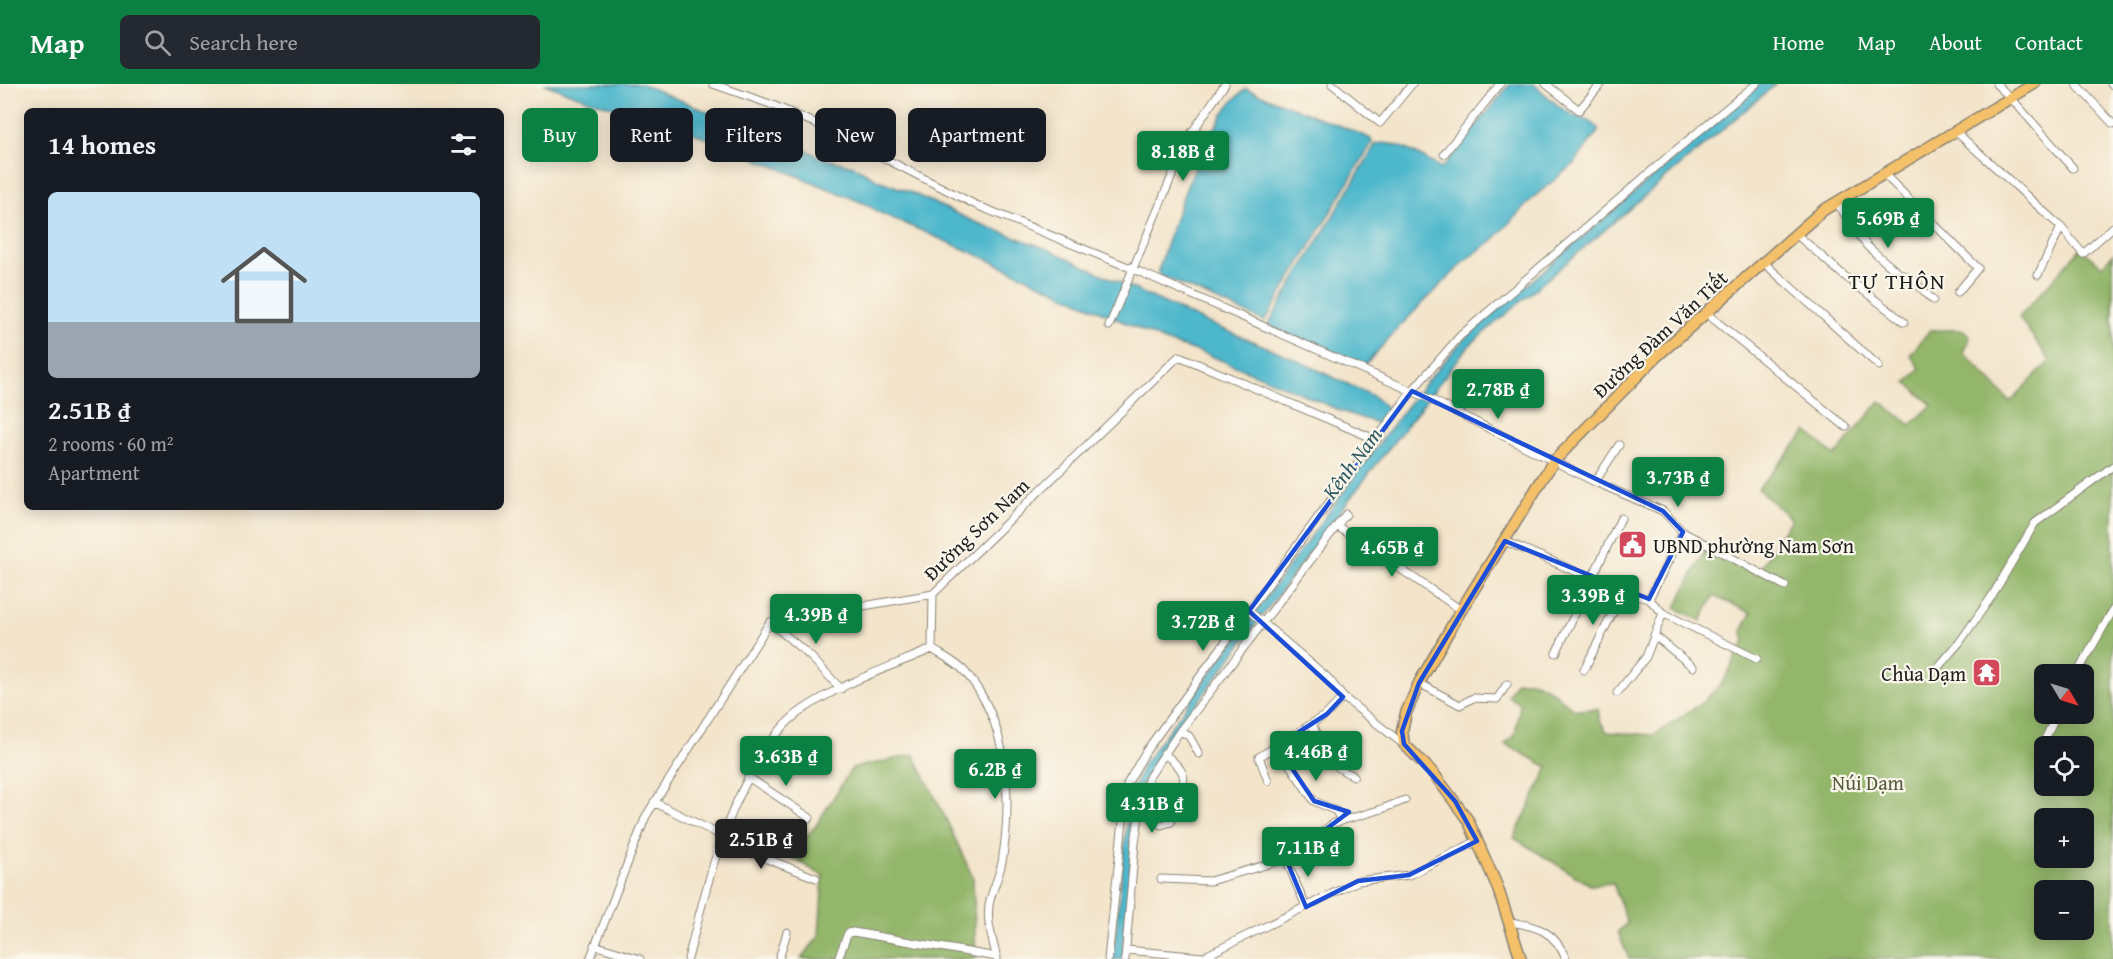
<!DOCTYPE html>
<html lang="en">
<head>
<meta charset="utf-8">
<style>
  body { margin:0; font-family:"Gentium Book Plus",serif; background:#242831; color:#f1f3f6; height:100vh; display:flex; flex-direction:column; font-size:22px; white-space:nowrap }
  * { box-sizing:border-box; margin:0 }
  p { font-size:20px; color:#9ea1a6 }
  .icon { flex:none; width:33px; height:33px; fill:none; stroke:currentColor; stroke-width:2; stroke-linecap:round; stroke-linejoin:round }
  .map { position:relative; flex:1; overflow:hidden }
  .panel { position:absolute; left:24px; top:24px; width:480px; height:402px; display:flex; flex-direction:column; background:#171b24; border-radius:9px; box-shadow:0 3px 15px #0003 }
  .panel>* { flex:none }
  .hud { position:absolute; left:522px; top:24px; width:570px; height:54px; display:flex; gap:12px }
  .needle { width:39px; rotate:128deg }
  .fabs { position:absolute; left:2034px; top:580px; display:grid; gap:12px }
  .fabs a { display:grid; place-items:center; width:60px; height:60px; border-radius:9px; background:#171b24; box-shadow:0 3px 15px #0003; font-size:30px }
  .price { position:absolute; translate:-50% -51px; padding:0 14px; border-radius:6px; background:#0b8043; color:#fff; font-size:20px; line-height:39px; filter:drop-shadow(0 2px 3px #0008) }
  .price::after { content:''; position:absolute; left:50%; top:36px; width:18px; height:14px; margin-left:-9px; background:inherit; clip-path:polygon(0 0,100% 0,50% 100%) }
  .price.active { background:#222; color:#fff }
  ul { padding:0; list-style:none }
  li { display:grid; align-content:center; gap:12px; height:318px; padding:0 24px }
  li span { display:grid; place-items:center; height:186px; border-radius:9px; color:#555 }
  li>.icon { margin-inline-start:auto }
  span .icon { width:108px; height:108px; fill:#fffc; stroke-width:1 }
  li b { font-size:26px }
  h2 { display:flex; justify-content:space-between; align-items:center; height:72px; padding:0 24px; font-size:26px }
  .chip { padding:0 21px; border-radius:9px; background:#171b24; box-shadow:0 3px 15px #0003; font-size:21px; line-height:54px }
  .chip.active { background:#0b8043; color:#fff }
  header { display:flex; align-items:center; gap:36px; box-sizing:border-box; height:84px; padding:0 30px; background:#0b8043; color:#fff }
  header strong { font-size:28px }
  nav { display:flex; gap:33px; margin-inline-start:auto; font-size:21px }
  .search { width:420px; height:54px; background:#242831; display:flex; align-items:center; gap:15px; box-sizing:border-box; padding:0 21px; border-radius:9px; color:#9ea1a6; font-size:22px }
  .map>svg:first-child { display:block }
  .forest { fill:#93b66b; stroke:#586944; stroke-width:1.5; fill-rule:evenodd }
  .water { fill:#4eb7cc; stroke:#356a74; stroke-width:1.5 }
  .lines { fill:none; stroke-linecap:round; stroke-linejoin:round }
  .minor-casing { stroke:#888073; stroke-width:9 }
  .primary-casing { stroke:#888073; stroke-width:13 }
  .minor { stroke:#fff; stroke-width:7 }
  .primary { stroke:#f4c16a; stroke-width:10 }
  .marked { fill:none; stroke:#1d4ed8; stroke-width:4.5; stroke-linejoin:round }
  .labels { text-anchor:middle; dominant-baseline:central; stroke-width:4.5; stroke-linejoin:round; paint-order:stroke }
  .street-label { font-size:20px; fill:#1c1c1c; stroke:#fbf7ec }
  .poi-label { font-size:20px; fill:#1c1c1c; stroke:#fbf7ec; text-anchor:start }
  .park-label { font-size:20px; fill:#535d3d; stroke:#fbf7ec }
  .water-label { font-size:21px; font-style:italic; fill:#305a62; stroke:#fbf7ec }
  .quarter-label { font-size:22px; letter-spacing:1.5px; fill:#1c1c1c; stroke:#fbf7ec }
</style>
</head>
<body>
<header>
<strong>Map</strong>
<div class="search"><svg class="icon" aria-label="search" viewBox="0 0 24 24"><circle cx="10" cy="10" r="6"/><path d="M15 15l6 6"/></svg>Search here</div>
<nav><a>Home</a><a>Map</a><a>About</a><a>Contact</a></nav>
</header>
<div class="map">
<svg width="2113" height="875" viewBox="0 0 2113 875">
  <rect width="100%" height="100%" fill="#fbf7ec"/>
  <filter id="ink" filterUnits="userSpaceOnUse"><feTurbulence type="fractalNoise" baseFrequency=".0167" numOctaves="2"/><feDisplacementMap in="SourceGraphic" scale="12" xChannelSelector="R" yChannelSelector="G"/><feConvolveMatrix kernelMatrix="1 2 1 2 8 2 1 2 1" color-interpolation-filters="sRGB"/></filter>
  <filter id="wash" filterUnits="userSpaceOnUse"><feTurbulence type="fractalNoise" baseFrequency=".008" numOctaves="4" result="noise"/><feDisplacementMap in="SourceGraphic" scale="24" xChannelSelector="R" yChannelSelector="G"/><feGaussianBlur stdDeviation="1.35" result="paint"/><feColorMatrix in="noise" values="0 0 0 0 0 0 0 0 0 0 0 0 0 0 0 0 0 1.4 0 .05"/><feComposite in="paint" operator="in"/></filter>
  <g filter="url(#wash)">
    <rect width="100%" height="100%" fill="#f3e4ca"/>
    <!-- forest -->
    <path class="forest" d="M2080,165L2102,182L2113,170V875H1629L1618,848L1627,839L1613,799L1590,801L1514,754L1548,683L1505,660L1515,651L1520,620L1508,612L1516,598C1540,591 1557,613 1575,626L1598,625L1600,637L1607,648L1654,651L1703,618L1723,598L1745,556L1742,547L1751,529L1714,512L1701,537L1676,524L1706,464L1757,490L1791,435L1758,405L1807,347L1835,372L1880,317L1911,341L1932,321L1907,299L1920,284L1910,271L1930,246H1963L1970,251L1969,258L1963,267L2010,318L2050,277L2019,233ZM2044,591H2084V630H2044ZM2044,663H2084V702H2044ZM2044,735H2084V774H2044ZM2044,807H2084V846H2044Z
      M914,671L948,739L973,794L976,875H801L819,852L823,792L788,771L815,743L852,684Z"/>
    <!-- water -->
    <path class="water" d="M544,0H642L744,43L788,56L822,74L854,82L878,96L910,108L975,138L1050,166L1203,237L1284,270L1373,312L1388,325L1387,335L1380,340L1343,328L1298,308L1206,270L1167,258L989,176L878,128L868,121L684,45L589,16Z
      M1510,0H1534C1547,12 1560,25 1575,32C1584,36 1594,37 1599,46L1574,80L1535,112L1493,156L1465,177L1401,241L1365,281L1362,282L1269,242V239L1376,60C1397,55 1424,75 1442,84Z
      M1761,0H1776L1471,260L1462,270L1348,417L1160,669L1147,690L1138,710L1122,875H1113L1129,716L1142,682L1403,327L1426,298L1465,254Z
      M1246,5L1363,51L1371,55L1372,59L1270,229L1264,237L1159,191V184C1173,139 1187,95 1210,53C1220,35 1229,17 1246,5Z"/>
  </g>
  <g filter="url(#ink)">
    <g class="lines">
      <defs>
        <path id="minor" d="M713,0L770,20L817,40L976,121L1133,185L1432,316L1595,398L1663,427L1683,448L1785,502
          M1332,0L1380,39L1412,0
          M1546,0L1579,26L1601,0
          M1996,0L2011,14L2073,84
          M2076,0L2113,40
          M2111,0L2113,1
          M1955,47L2061,143L2083,170L2113,143
          M1444,70L1500,0
          M1883,89L1978,184L1958,208
          M1836,118L1867,162L1897,188L1912,195L1933,216
          M1796,150L1842,190L1904,238
          M1764,179L1879,282
          M2038,191L2061,143
          M1706,229L1846,343
          M1109,242L1179,75L1191,50L1225,0
          M1595,398L1619,361
          M1337,442L1461,526
          M1505,457L1623,508L1649,515L1663,529L1757,575
          M1649,515L1683,448
          M1249,527L1328,594L1343,613L1403,660
          M770,538L811,573L841,605
          M1654,551L1693,583
          M932,565C943,572 958,579 966,589C1008,638 1012,711 1003,772C1001,789 994,801 990,816C985,836 993,856 997,875
          M932,565L933,510
          M1556,569L1621,434
          M1939,582L1959,559L1992,512L2035,439L2113,382
          M1584,586L1623,508
          M2076,591L2113,526
          M1419,599L1460,621L1473,614L1497,615L1507,600
          M1617,609L1646,573L1663,529
          M1312,640C1323,665 1327,681 1354,692
          M1180,647L1189,652L1199,670
          M2046,653L2057,630
          M1277,662L1314,717L1336,727L1341,737
          M1164,669C1173,678 1187,686 1183,700
          M748,693L810,734
          M1268,697L1259,673L1327,630L1343,613
          M654,718L722,752L736,763L816,794
          M1140,724L1161,741L1171,738
          M1286,775L1306,823
          M1161,795L1210,797L1286,775L1334,739L1379,726L1405,716
          M1510,838C1537,842 1555,847 1566,875
          M594,861L640,875
          M1126,866L1203,873L1358,797L1409,791L1477,757
          M590,875L646,732L770,538L933,510L1179,272L1377,356
          M688,875C706,804 722,733 762,671C772,655 785,638 801,627C839,600 890,583 932,565
          M779,875L787,848
          M838,875L848,849L853,848L997,873
          M1108,875L1127,700L1146,667L1215,572L1412,307L1460,252L1670,71L1756,0
          M1125,875L1135,759L1142,712L1149,693L1180,647L1346,430"/>
        <path id="primary" d="M1521,875L1497,802L1468,736L1434,690L1404,660L1402,647L1406,629L1419,599L1461,526L1553,378L1657,272L1822,127L2034,0"/>
      </defs>
      <!-- minor casing -->
      <use href="#minor" class="minor-casing"/>
      <!-- primary casing -->
      <use href="#primary" class="primary-casing"/>
      <!-- minor -->
      <use href="#minor" class="minor"/>
      <!-- primary -->
      <use href="#primary" class="primary"/>
    </g>
  </g>
  <!-- marked area -->
  <path class="marked" d="M1412,307L1663,427L1683,448L1649,515L1505,457L1419,599L1402,647L1404,660L1455,717L1477,757L1409,791L1358,797L1306,823L1286,775L1349,728L1314,717L1277,662L1327,630L1343,613L1249,527Z"/>
  <!-- icons -->
  <defs>
    <symbol id="civic-square" viewBox="-11 -11 22 22"><rect x="-9" y="-9" width="18" height="18" rx="4" fill="#d1495b" stroke="#fbf7ec"/><path d="M-.6-6.5H3V-4.5H.6V-3L4-1V1h2V6H-6V1h2V-1L-.6-3ZM-1.2 2.5V6h2.4V2.5Z" fill="#fff"/></symbol>
    <symbol id="temple-square" viewBox="-11 -11 22 22"><rect x="-9" y="-9" width="18" height="18" rx="4" fill="#d1495b" stroke="#fbf7ec"/><path d="M0-6L5-2H3V0L6.5 2.5H4V6H1.5V3h-3V6H-4V2.5H-6.5L-3 0V-2H-5Z" fill="#fff"/></symbol>
  </defs>
  <g fill-rule="evenodd">
    <use href="#civic-square" x="1616" y="444" width="33" height="33"/>
    <use href="#temple-square" x="1970" y="572" width="33" height="33"/>
  </g>
  <g class="labels">
    <!-- street labels -->
    <g class="street-label">
      <text transform="translate(1660 250) rotate(-43)">Đường Đàm Văn Tiết</text>
      <text transform="translate(976 445) rotate(-44)">Đường Sơn Nam</text>
    </g>
    <!-- poi labels -->
    <g class="poi-label">
      <text x="1653" y="461">UBND phường Nam Sơn</text>
      <text x="1966" y="589" text-anchor="end">Chùa Dạm</text>
    </g>
    <!-- park labels -->
    <g class="park-label">
      <text x="1868" y="698">Núi Dạm</text>
    </g>
    <!-- water labels -->
    <g class="water-label">
      <text transform="translate(1352 379) rotate(-53)">Kênh Nam</text>
    </g>
    <!-- quarter labels -->
    <g class="quarter-label">
      <text x="1897" y="197">TỰ THÔN</text>
    </g>
  </g>
</svg>
<div class="fabs">
<a><svg class="needle" viewBox="-14 -14 28 28"><path d="M0-13l5 13h-10z" fill="#e53935"/><path d="M0 13l5-13h-10z" fill="#9ea1a6"/></svg></a>
<a><svg class="icon" aria-label="locate" viewBox="0 0 24 24"><circle cx="12" cy="12" r="6"/><path d="M12 2v4M12 18v4M2 12h4M18 12h4"/></svg></a>
<a>+</a>
<a>−</a>
</div>
<b class="price" style="left:1183px;top:98px">8.18B ₫</b>
<b class="price" style="left:1888px;top:165px">5.69B ₫</b>
<b class="price" style="left:1498px;top:336px">2.78B ₫</b>
<b class="price" style="left:1678px;top:424px">3.73B ₫</b>
<b class="price" style="left:1392px;top:494px">4.65B ₫</b>
<b class="price" style="left:1593px;top:542px">3.39B ₫</b>
<b class="price" style="left:816px;top:561px">4.39B ₫</b>
<b class="price" style="left:1203px;top:568px">3.72B ₫</b>
<b class="price" style="left:1316px;top:698px">4.46B ₫</b>
<b class="price" style="left:786px;top:703px">3.63B ₫</b>
<b class="price" style="left:995px;top:716px">6.2B ₫</b>
<b class="price" style="left:1152px;top:750px">4.31B ₫</b>
<b class="price active" style="left:761px;top:786px">2.51B ₫</b>
<b class="price" style="left:1308px;top:794px">7.11B ₫</b>
<div class="hud">
<a class="chip active">Buy</a>
<a class="chip">Rent</a>
<a class="chip">Filters</a>
<a class="chip">New</a>
<a class="chip">Apartment</a>
</div>
<section class="panel">
<h2>14 homes<svg class="icon" aria-label="filters" viewBox="0 0 24 24"><path d="M4 7h16M4 17h16"/><circle cx="9" cy="7" r="2"/><circle cx="15" cy="17" r="2"/></svg></h2>
<ul>
<li><span style="background:linear-gradient(#bfe0f5 70%,#9aa5b1 0)"><svg class="icon" aria-label="home" viewBox="0 0 24 24"><path d="M3 11l9-7 9 7M6 9v11h12V9"/></svg></span><div><b>2.51B ₫</b><p>2 rooms · 60 m²</p><p>Apartment</p></div></li>
</ul>
</section>
</div>
</body>
</html>
